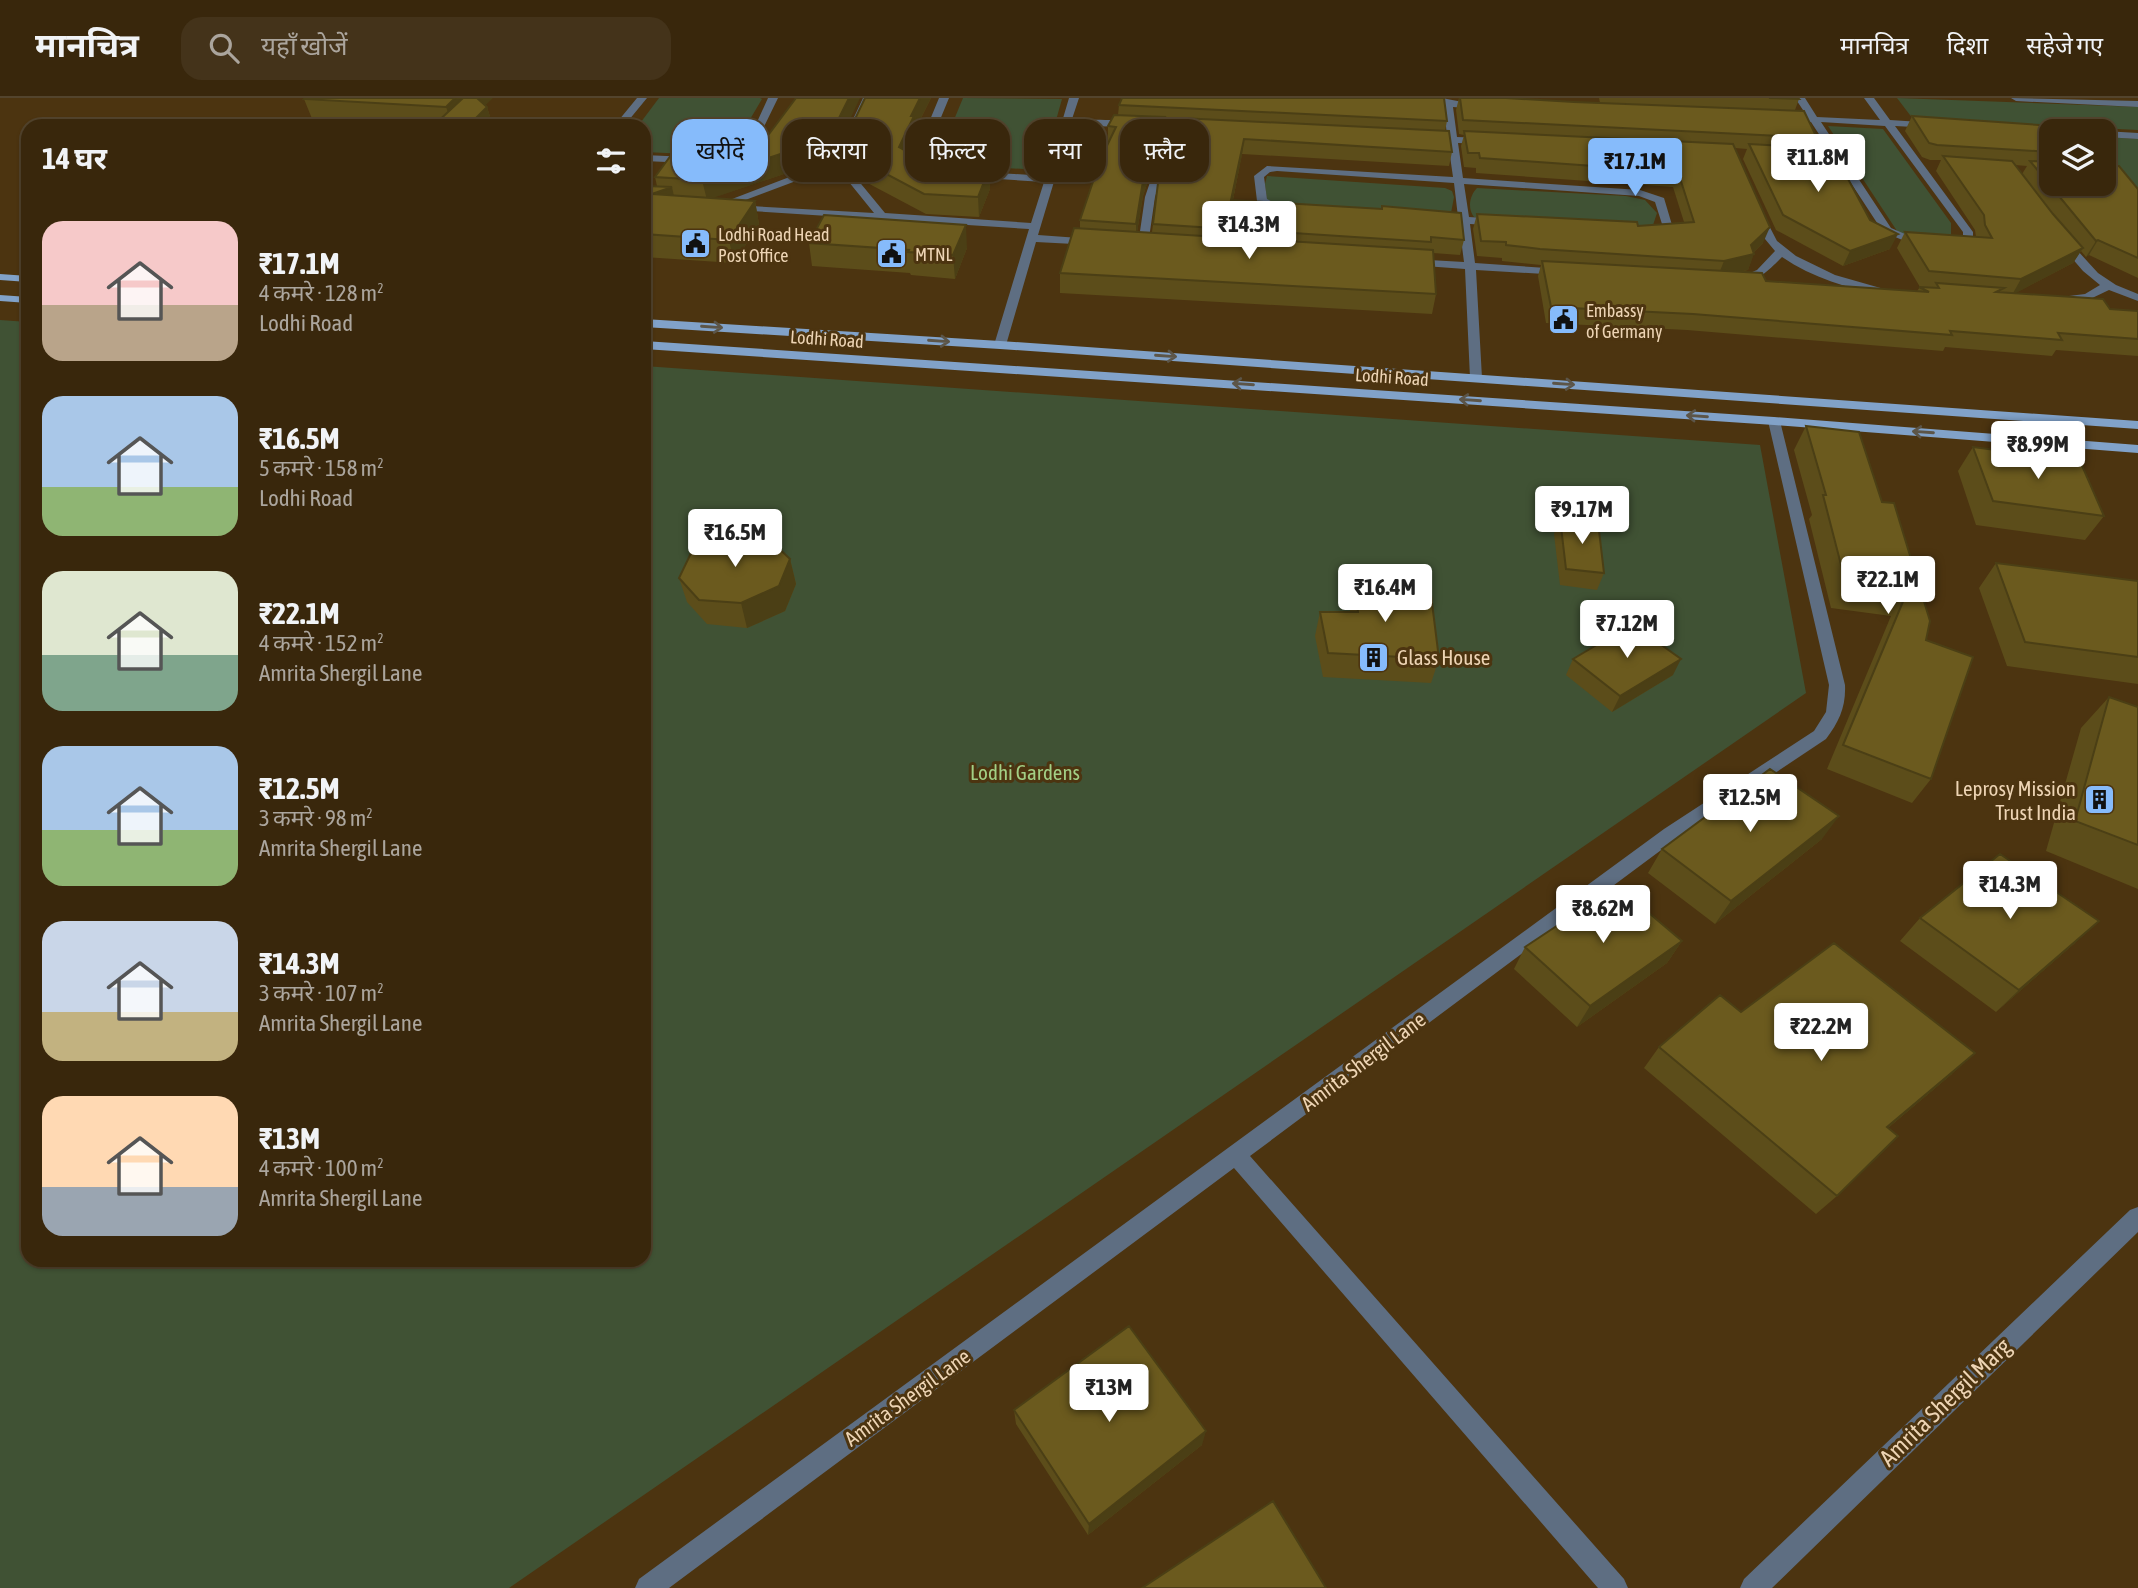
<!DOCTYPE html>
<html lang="hi">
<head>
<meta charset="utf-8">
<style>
  body { margin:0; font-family:"Asap Condensed","Noto Sans Devanagari",sans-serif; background:#44331a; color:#f1f3f6; height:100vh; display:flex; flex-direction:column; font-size:26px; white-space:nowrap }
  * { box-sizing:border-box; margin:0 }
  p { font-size:23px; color:#aba59d }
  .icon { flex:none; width:38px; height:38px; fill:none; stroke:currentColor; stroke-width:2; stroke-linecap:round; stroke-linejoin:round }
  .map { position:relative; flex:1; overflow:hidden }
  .panel { position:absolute; left:21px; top:21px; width:630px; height:1148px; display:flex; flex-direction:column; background:#39270c; border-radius:21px; box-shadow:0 2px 5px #0004,0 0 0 2px #53442d }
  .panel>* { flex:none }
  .banner { position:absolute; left:672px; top:21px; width:665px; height:63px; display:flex; gap:14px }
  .buttons { position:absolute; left:2039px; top:21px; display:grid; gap:14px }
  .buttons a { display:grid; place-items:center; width:77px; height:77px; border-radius:14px; background:#39270c; box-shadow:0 2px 5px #0004,0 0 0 2px #53442d; font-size:35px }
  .price { position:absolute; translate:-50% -60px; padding:0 16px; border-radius:7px; background:#fff; color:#222; font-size:23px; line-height:46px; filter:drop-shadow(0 2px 4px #0008) }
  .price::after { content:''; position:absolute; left:50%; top:42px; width:21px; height:16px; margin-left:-10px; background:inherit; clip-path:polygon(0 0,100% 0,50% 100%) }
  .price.on { background:#86bbfb; color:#111 }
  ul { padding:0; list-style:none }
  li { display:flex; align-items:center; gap:21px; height:175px; padding:0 21px }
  li span { display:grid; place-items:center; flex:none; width:196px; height:140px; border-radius:21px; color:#555 }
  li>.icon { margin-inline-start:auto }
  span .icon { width:84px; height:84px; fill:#fffc; stroke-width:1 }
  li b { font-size:30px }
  h2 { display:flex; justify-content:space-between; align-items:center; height:84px; padding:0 21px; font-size:30px }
  .tag { padding:0 24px; border-radius:21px; background:#39270c; box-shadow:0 2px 5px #0004,0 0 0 2px #53442d; font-size:24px; line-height:63px }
  .tag.on { background:#86bbfb; color:#111 }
  header { display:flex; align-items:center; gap:42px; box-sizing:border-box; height:98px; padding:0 35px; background:#39270c; border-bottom:2px solid #53442d }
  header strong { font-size:33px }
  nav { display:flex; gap:38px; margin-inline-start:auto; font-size:24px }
  .search { width:490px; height:63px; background:#44331a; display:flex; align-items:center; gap:18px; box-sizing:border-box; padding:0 24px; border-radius:21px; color:#aba59d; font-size:26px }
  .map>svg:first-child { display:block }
  .green { fill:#405234 }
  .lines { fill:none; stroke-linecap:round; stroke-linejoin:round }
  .minor { fill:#5e6e82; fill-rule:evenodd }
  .major { fill:#81a2c9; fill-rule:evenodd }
  .wall { fill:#5c4d1a; fill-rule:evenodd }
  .shaded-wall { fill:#4b3f15 }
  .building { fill:#6b5a1e; stroke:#4b3f15; stroke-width:2 }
  .oneway { stroke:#5c5548 }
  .labels { text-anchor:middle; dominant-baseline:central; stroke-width:6; stroke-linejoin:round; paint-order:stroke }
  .far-poi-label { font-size:18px; fill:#edd4b4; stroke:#4c3410; text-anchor:start }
  .far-street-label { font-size:18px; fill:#edd4b4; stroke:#4c3410 }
  .poi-label { font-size:21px; fill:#edd4b4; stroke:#4c3410; text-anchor:start }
  .park-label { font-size:21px; fill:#a2cf85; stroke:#4c3410 }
  .street-label { font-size:21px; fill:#edd4b4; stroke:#4c3410 }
  .near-street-label { font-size:24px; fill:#edd4b4; stroke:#4c3410 }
</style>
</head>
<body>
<header>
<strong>मानचित्र</strong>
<div class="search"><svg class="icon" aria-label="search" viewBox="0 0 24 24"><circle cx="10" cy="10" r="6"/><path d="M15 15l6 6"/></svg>यहाँ खोजें</div>
<nav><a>मानचित्र</a><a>दिशा</a><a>सहेजे गए</a></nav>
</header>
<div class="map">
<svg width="2138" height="1490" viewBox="0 0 2138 1490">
  <rect width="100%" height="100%" fill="#4c3410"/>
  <!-- green -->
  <path class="green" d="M659,0H760L762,1L733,50L711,57L644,54V28H638Z
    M963,0L1062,1L1042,72L953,67L939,58Z
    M1897,0L2138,9V32L1913,21Z
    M1828,28L1883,31L1951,125V138L1899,136Z
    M2104,39L2138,41V93L2104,52Z
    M1267,78L1445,90L1452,93L1454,99L1451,115L1291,107L1267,102L1265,86Z
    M1477,90L1626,98L1645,102L1657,115L1652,130H1644L1474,119C1467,110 1470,97 1477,90Z
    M0,222L28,224V1162H644V268L1760,347L1806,595L509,1490H0Z"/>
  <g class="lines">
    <!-- minor -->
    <path class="minor" d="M637,0H647L624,28H614Z
      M768,0H778L754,49C748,57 735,64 725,63V59L743,51L747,46Z
      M863,0H873L843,64L885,115L1031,125L1044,84L967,79L962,76L967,73L1046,78L1069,0H1079L1072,21C1094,22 1194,23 1206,30L1201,33L1177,32L1155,99L1148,147L1143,150L1138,147L1145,99L1168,31L1071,27L1038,137L1093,141L1098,144L1093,147L1036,144L1006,247L1000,251L994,247L1029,131L735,112L731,111V107L724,109L719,106L834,62ZM836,68L874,115L732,107Z
      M939,0H949L923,63V67L937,73L932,76L914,71L913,63Z
      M1442,0L1483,8L1478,11L1453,9L1457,39L1484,40L1489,43L1484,46L1458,45L1463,80L1640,92L1664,100L1672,127L1666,134L1637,136L1470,126L1475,165L1561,171L1567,174L1561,177L1476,172L1482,280L1476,284L1470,280L1465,171L1411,167L1405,164L1411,161L1464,164L1459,125L1279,114L1257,103L1254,78L1267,68L1453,79L1448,44L1423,40L1428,37L1447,38L1444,9L1417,5L1422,2L1443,3ZM1277,73L1454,85L1458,119L1281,108L1267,101L1264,79L1270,74ZM1464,86L1639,98L1655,104L1662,126L1659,129L1637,130L1469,119Z
      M1795,0H1805L1817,19L1880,22L1864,0H1874L1890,22L1936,25L1938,27L1933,30L1895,28L1973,134V144L1959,150L1917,148L1883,134L1811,24L1786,23L1781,20L1786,17L1807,18ZM1821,24L1885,28L1963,134V141L1957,144L1919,142L1891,130Z
      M2011,0L2138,3V9L2016,3Z
      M2104,33L2138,35V41L2104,39Z
      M644,57L689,59L694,62L689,65L644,63Z
      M1754,114H1762L1777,143L1796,158L1835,177L1891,193L1885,196C1848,191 1813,180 1782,159C1769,172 1755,187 1735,185V181L1757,172L1775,153L1765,141L1753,116Z
      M2058,140H2066L2098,175L2116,187L2138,196V203L2109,192L2088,202L2053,204V200L2085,196L2100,187L2083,173L2058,144Z
      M1774,319L1780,323L1845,587C1846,609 1839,624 1826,641L1676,741L1250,1058L1624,1481L1628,1490H1598L1234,1070L669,1490H635L639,1481L1664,731L1814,633L1826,614L1829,587L1768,323Z
      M2138,1109V1134L1772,1490H1740L1744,1481L2130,1112Z"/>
    <!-- major -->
    <path class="major" d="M0,176L28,178V184L0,182Z
      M0,197L28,199V205L0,203Z
      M644,221L1000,243L2138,323V331L1000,251L644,229Z
      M644,243L1774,319L2138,347V355L1774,327L644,251Z"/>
  </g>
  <!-- wall -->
  <path class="wall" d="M865,0H931L915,32V38L908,54L929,66L989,71L990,91L979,119L926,116L860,81L846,64L844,44Z
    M1459,0H1506L1600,5L1599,0H1798L1799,1L1795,12L1817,40L1812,50L1870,122L1890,151L1843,168L1776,132L1743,61L1747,51L1735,50L1763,145L1754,154L1748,172L1739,174L1766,183L1917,193L1920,189L1897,150L1905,134L1976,139L1975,132L1936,73L1941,62H1930L1922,59L1905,33L1912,18L2051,33V86L2113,68L2138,91V180L2089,157L2086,159L2081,153L2073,165L2015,195L2110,211L2138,213V258L2056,252L2052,258L1945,249L1943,253L1687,232L1546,225L1538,178L1541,167L1502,163V160L1477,158L1473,131L1477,116L1638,128L1684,124L1673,89L1476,75V70L1464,69L1461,48L1464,37L1459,36L1456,12ZM2015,67L2027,68L2022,76Z
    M304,1L485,8L487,9L493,28H315Z
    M1119,7L1447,23L1445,33L1452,54L1449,68L1242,56L1233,102L1381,111L1382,108L1464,142L1460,157L1433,155L1436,196L1432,216L1060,195V175L1080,130V122L1109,43H1108V28L1118,17ZM1165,23L1179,24L1153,126L1152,134H1137L1143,98L1164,33Z
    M757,52L832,60L711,100L755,103L759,126L734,165L644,159V90L657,88L655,79Z
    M809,145L967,150L955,181L911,177L910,175L812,168Z
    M1806,328L1859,334L1926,542L1931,681L1912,705L1827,671L1891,518L1831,510L1809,421L1812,417L1794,352Z
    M1973,349L2104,418L2085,442L1976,427L1958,373Z
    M1560,420L1604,475L1597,492L1560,487L1554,436Z
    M790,461L796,486L785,513L747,530L707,526L687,504L679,480Z
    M1996,465L2138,483V586L2007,568L1979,490Z
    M1355,485L1439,561L1431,585L1323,579L1315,538L1320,514H1350V509Z
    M1573,561L1673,577L1612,614L1566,577Z
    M2109,599L2138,609V791L2046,753L2081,630Z
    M1822,741L1715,826L1648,775L1662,751Z
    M1920,820L2075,845L1996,914L1900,843Z
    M1682,843L1667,865L1577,929L1514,871L1525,849Z
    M1741,914L1952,976L1888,1030L1837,1098L1816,1116L1644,970L1659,949Z
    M1014,1312L1202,1347L1088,1437L1016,1326Z"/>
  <!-- shaded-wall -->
  <path class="shaded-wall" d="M455,0H493L464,28H453L446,9Z
    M849,0H860L832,60L707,102L702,82Z
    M920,0H931L915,32V38L901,68L899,49L911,18Z
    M487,9L493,28H468Z
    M1165,19L1164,33L1143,98L1136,141V126L1143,83Z
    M1244,41L1242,56L1230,117L1231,102Z
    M989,71L990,91L979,119L978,99Z
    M672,89L677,112L652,96Z
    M755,103L759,126L734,165L729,142Z
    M966,127L967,150L955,181L953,157Z
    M1770,129L1763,145L1751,157L1754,156L1748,172L1718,178L1724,163L1751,147Z
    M1898,136L1890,151L1843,168L1850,153Z
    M2098,142L2089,157L2086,159L2096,143Z
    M2083,150L2073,165L2012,197L2021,181Z
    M790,461L796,486L785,513L747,530L741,505Z
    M1681,561L1673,577L1612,614L1620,598Z
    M1839,718L1822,741L1715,826L1731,803Z
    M2099,823L2075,845L1996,914L2019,892Z
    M1682,843L1667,865L1577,929L1590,908Z
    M1975,955L1952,976L1865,1049L1887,1029Z
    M1206,1333L1202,1347L1088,1437L1089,1426Z"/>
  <!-- building -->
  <path class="building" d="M305,0H455L446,9L304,1Z
    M463,0H477L487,9L468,28H433Z
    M796,0H849L829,40L702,82L655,79L677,49L757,52Z
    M865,0H920L911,18H914L899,49L929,66L989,71L978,99L924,96L858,61L844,44Z
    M1122,0H1444L1447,23L1119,7Z
    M1460,0H1506L1574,4L1804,13L1817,40L1463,22Z
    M1769,0H1798L1799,1Z
    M1114,17L1165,19L1143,83L1136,126L1080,122L1101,60L1116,29L1108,28Z
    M1912,18L2083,30L2086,33H2051V54L1937,47L1929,45Z
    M1180,20L1449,33L1452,54L1244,41L1231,102L1382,111V108L1461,115L1464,142L1431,139V144L1153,126L1158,85Z
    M1464,33L1733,46L1770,129L1751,147L1754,156L1724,163L1540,151L1506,147V144L1481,143L1477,116L1637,124L1638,128L1694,124L1678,74L1480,60L1479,55H1468Z
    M1749,46L1832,51L1870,122L1898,136L1850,153L1783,117Z
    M2104,55L2113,68H2119L2138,91V160L2098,142L2096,143L2030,63L2051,64V86H2104Z
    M1943,58L2012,63L2053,116L2083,150L2021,181L1929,173L1905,134L1992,140L1985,127L1984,117Z
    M646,88L672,89L652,96L755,103L729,142L644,136V90Z
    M824,117L966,127L953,157L908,154L909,152L809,145Z
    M1074,130L1433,152L1436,196L1060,175Z
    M1542,163L1762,175L1766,183L1929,194L1919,189L1939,190L1936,185L2004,190L1996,194L2103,201L2110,211L2138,213V241L2058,235L2062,242L1950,233L1952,237L1693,216L1551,209Z
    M1806,328L1859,334L1882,404L1894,405L1930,523L1926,542L1973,559L1931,681L1843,647L1907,494L1846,486L1823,397H1826Z
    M1973,349L2080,363L2104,418L1993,403Z
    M1560,420L1598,424L1604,475L1566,471Z
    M730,437L769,441L790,461L779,488L741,505L699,502L679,480L692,453Z
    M1996,465L2138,483V559L2025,544Z
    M1355,485L1430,489L1439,561L1328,555L1320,514H1358Z
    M1632,526L1681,561L1620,598L1573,561Z
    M2109,599L2138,609V747L2075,723Z
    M1770,671L1839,718L1731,803L1662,751Z
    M2000,756L2099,823L2019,892L1920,820Z
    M1617,788L1682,843L1590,908L1525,849Z
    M1834,845L1975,955L1887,1029L1898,1038L1837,1098L1659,949L1720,897L1741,914Z
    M1129,1228L1206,1333L1089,1426L1014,1312Z
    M1273,1403L1326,1490H1142Z"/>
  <!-- one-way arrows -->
  <defs><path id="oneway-shaft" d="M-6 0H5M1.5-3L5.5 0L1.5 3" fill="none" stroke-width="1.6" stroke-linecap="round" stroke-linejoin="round" transform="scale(1.75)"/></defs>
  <g class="oneway">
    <use href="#oneway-shaft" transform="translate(712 229) rotate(4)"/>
    <use href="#oneway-shaft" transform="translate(939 243) rotate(4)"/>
    <use href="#oneway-shaft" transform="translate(1166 258) rotate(4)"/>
    <use href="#oneway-shaft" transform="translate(1243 286) rotate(-176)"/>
    <use href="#oneway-shaft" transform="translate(1564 286) rotate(4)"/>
    <use href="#oneway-shaft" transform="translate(1470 302) rotate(-176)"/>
    <use href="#oneway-shaft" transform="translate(1697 318) rotate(-176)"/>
    <use href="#oneway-shaft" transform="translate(1923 334) rotate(-176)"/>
  </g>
  <!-- icons -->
  <defs>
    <symbol id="civic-square" viewBox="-11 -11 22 22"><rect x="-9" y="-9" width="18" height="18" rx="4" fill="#86bbfb" stroke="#4c3410"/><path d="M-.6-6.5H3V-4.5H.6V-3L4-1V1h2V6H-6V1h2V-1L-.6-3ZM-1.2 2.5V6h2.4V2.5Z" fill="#111"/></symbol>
    <symbol id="building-square" viewBox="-11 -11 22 22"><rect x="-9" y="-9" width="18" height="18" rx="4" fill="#86bbfb" stroke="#4c3410"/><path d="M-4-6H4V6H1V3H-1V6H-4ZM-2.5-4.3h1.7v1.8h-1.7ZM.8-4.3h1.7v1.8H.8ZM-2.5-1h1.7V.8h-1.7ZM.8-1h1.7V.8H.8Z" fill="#111"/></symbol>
  </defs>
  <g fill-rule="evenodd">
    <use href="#civic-square" x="678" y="128" width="35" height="35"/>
    <use href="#civic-square" x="874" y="138" width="35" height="35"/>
    <use href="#civic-square" x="1546" y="204" width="35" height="35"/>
    <use href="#building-square" x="1356" y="542" width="35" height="35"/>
    <use href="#building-square" x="2082" y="684" width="35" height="35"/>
  </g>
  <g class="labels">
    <!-- far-poi labels -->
    <g class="far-poi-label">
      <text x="718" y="136">Lodhi Road Head<tspan x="718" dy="21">Post Office</tspan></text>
      <text x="915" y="156">MTNL</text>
      <text x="1586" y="212">Embassy<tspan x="1586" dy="21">of Germany</tspan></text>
    </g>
    <!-- far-street labels -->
    <g class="far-street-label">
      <text transform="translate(827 241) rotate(4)">Lodhi Road</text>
      <text transform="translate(1392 279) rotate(4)">Lodhi Road</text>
    </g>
    <!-- poi labels -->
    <g class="poi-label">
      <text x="1397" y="559">Glass House</text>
      <text x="2076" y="690" text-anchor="end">Leprosy Mission<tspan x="2076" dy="24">Trust India</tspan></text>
    </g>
    <!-- park labels -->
    <g class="park-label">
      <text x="1025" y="674">Lodhi Gardens</text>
    </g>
    <!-- street labels -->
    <g class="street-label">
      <text transform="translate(1363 963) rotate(-37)">Amrita Shergil Lane</text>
      <text transform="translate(907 1299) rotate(-36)">Amrita Shergil Lane</text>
    </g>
    <!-- near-street labels -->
    <g class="near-street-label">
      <text transform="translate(1945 1304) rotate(-44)">Amrita Shergil Marg</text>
    </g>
  </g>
</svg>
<div class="buttons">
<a><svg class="icon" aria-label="layers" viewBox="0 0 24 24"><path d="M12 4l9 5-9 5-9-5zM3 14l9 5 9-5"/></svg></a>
</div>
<b class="price" style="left:1818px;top:96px">₹11.8M</b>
<b class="price on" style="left:1635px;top:100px">₹17.1M</b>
<b class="price" style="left:1249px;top:163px">₹14.3M</b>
<b class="price" style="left:2038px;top:383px">₹8.99M</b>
<b class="price" style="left:1582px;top:448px">₹9.17M</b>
<b class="price" style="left:735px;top:471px">₹16.5M</b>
<b class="price" style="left:1888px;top:518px">₹22.1M</b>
<b class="price" style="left:1385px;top:526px">₹16.4M</b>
<b class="price" style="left:1627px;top:562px">₹7.12M</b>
<b class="price" style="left:1750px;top:736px">₹12.5M</b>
<b class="price" style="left:2010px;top:823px">₹14.3M</b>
<b class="price" style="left:1603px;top:847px">₹8.62M</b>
<b class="price" style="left:1821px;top:965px">₹22.2M</b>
<b class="price" style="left:1109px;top:1326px">₹13M</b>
<div class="banner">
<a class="tag on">खरीदें</a>
<a class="tag">किराया</a>
<a class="tag">फ़िल्टर</a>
<a class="tag">नया</a>
<a class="tag">फ़्लैट</a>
</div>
<section class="panel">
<h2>14 घर<svg class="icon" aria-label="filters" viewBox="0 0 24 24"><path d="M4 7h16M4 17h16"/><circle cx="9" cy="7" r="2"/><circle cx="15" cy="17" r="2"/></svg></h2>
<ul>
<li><span style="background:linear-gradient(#f6c9c9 60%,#b9a48a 0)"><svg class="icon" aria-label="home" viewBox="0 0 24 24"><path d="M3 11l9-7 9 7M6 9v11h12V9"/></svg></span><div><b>₹17.1M</b><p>4 कमरे · 128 m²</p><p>Lodhi Road</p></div></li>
<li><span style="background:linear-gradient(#a9c7e8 65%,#8fb573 0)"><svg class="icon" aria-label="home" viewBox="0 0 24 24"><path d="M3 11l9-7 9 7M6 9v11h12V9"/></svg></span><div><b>₹16.5M</b><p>5 कमरे · 158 m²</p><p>Lodhi Road</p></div></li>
<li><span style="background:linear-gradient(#dfe7d0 60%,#7fa58c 0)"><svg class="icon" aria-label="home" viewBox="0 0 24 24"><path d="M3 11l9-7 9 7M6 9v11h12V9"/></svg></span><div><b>₹22.1M</b><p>4 कमरे · 152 m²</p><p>Amrita Shergil Lane</p></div></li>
<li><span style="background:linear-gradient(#a9c7e8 60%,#8fb573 0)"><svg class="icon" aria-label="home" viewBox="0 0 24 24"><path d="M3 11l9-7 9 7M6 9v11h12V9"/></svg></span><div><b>₹12.5M</b><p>3 कमरे · 98 m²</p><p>Amrita Shergil Lane</p></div></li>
<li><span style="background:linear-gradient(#c9d6e8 65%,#c2b280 0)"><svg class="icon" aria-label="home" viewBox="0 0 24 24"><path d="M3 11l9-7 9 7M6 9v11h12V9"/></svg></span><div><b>₹14.3M</b><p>3 कमरे · 107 m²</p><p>Amrita Shergil Lane</p></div></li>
<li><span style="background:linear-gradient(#ffd9b3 65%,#9aa5b1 0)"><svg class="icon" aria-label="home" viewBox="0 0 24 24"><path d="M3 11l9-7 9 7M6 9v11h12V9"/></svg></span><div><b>₹13M</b><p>4 कमरे · 100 m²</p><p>Amrita Shergil Lane</p></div></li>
</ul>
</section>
</div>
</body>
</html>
